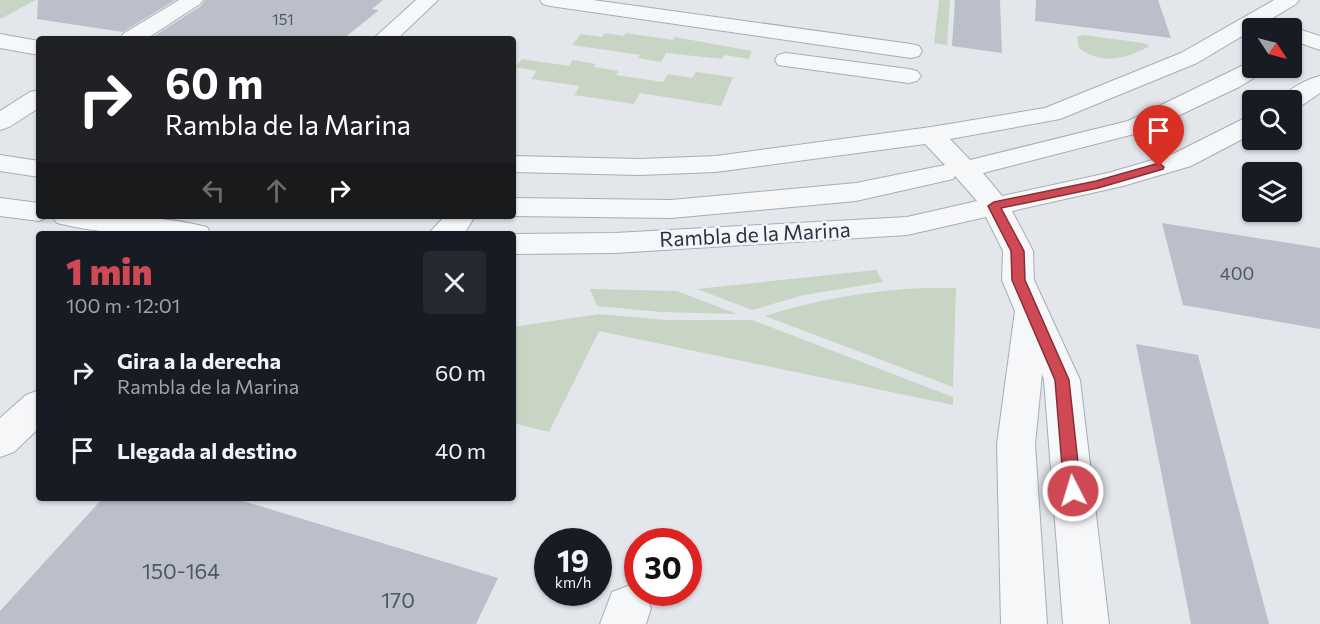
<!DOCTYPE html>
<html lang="es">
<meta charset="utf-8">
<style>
:root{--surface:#171b24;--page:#242831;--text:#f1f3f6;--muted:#9ea1a6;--accent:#cf4955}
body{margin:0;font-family:Commissioner,sans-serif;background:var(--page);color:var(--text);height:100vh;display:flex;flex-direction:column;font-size:22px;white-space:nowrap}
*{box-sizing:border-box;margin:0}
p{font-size:20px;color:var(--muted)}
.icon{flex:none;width:33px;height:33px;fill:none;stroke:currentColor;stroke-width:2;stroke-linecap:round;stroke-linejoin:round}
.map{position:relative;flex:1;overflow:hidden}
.side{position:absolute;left:36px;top:231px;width:480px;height:270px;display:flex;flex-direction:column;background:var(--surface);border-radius:6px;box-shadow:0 2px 4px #0004}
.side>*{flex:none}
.guide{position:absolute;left:36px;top:36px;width:480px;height:183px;border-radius:6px;box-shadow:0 2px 4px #0004;background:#202124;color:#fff;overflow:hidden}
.needle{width:39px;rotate:125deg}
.controls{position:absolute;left:1242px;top:18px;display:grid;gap:12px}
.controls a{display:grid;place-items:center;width:60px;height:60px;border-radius:6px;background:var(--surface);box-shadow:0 2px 4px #0004;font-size:30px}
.speed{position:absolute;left:534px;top:528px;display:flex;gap:12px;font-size:30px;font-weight:700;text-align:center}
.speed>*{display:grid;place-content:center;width:78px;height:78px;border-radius:50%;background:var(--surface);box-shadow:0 2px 4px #0004;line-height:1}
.speed small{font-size:15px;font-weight:400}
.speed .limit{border:9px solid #d22;background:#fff;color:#111}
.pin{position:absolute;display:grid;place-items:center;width:51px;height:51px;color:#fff;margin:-62px -26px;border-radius:50% 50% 50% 0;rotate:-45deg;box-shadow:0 0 6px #0007}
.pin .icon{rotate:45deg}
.me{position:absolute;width:66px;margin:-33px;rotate:355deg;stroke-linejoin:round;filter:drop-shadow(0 0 4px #0008)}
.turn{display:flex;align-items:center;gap:21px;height:126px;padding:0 30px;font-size:27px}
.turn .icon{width:78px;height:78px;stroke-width:2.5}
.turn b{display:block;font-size:42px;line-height:51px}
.lanes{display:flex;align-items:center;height:57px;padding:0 30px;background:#0003;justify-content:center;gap:30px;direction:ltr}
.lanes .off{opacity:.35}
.round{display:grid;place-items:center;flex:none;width:63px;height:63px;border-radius:6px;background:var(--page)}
.overview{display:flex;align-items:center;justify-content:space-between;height:102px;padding:0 30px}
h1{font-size:36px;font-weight:800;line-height:45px;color:var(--accent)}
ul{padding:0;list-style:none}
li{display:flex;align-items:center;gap:18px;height:78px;padding:0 30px}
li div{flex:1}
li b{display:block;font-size:22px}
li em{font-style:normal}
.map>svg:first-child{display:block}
.green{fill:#c8d5c4}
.building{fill:#babfc9}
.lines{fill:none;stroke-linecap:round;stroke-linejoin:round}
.minor-casing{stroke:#a8acb6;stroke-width:2}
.minor{fill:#f6f7f9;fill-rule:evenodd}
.route{fill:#cf4955;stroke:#872f37;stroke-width:1.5}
.labels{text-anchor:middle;stroke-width:5;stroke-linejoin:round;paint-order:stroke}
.far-number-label{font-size:15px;fill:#4f5565}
.number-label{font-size:18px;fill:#4f5565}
.street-label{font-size:21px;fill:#2b3244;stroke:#f3f5f8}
.near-number-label{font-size:21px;fill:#4f5565}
</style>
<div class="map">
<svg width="1320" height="624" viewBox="0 0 1320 624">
<rect width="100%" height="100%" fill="#e3e6eb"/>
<path class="green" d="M0,0H36L0,19Z
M939,0H950L947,45L934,43Z
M605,33L624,36L626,33L673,40L675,37L752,51L749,59L724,55L722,59L666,53L661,62L638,58L640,55L572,45L581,34L602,37Z
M1083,35L1144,43L1150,46C1127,58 1102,66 1079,48L1077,37Z
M522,59L569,66L573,60L596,64L594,67L618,71L616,75L663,82L668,74L692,78L696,72L733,77L721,106L640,93L634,104L574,95L580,86L531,79L537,71L515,67Z
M876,270L883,282L804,295L752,310L697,289Z
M923,288H956L953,387L765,316C817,299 869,291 923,288Z
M590,289L677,291L737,314L661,312L597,306Z
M599,314L666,320H752L953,397V405L599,331L549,432L513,423V327Z"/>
<path class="building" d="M38,0H175L123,32L37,19Z
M205,0H383L372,9L379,10L343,39H173L154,36L201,6Z
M955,0H1000L1002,53L952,46Z
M1036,0H1158L1171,38L1035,21Z
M1162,223L1320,248V329L1183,305Z
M1136,344L1198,355L1269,624H1191Z
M103,498H233L498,578L476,624H0V611Z"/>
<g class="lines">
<defs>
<path id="minor" d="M179,0H203L200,4L146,39H120L123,34Z
M416,0H438L397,39H373Z
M540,0H593L911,44L919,46L922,51L919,56L911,58L550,6L543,4Z
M1274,0H1299L1296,4L1197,63L1060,119L950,139L970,160L1128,121L1252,61V68H1265L1262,73L1239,87L1146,131L983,173L1002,196L1108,173L1173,154L1243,119L1252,117V134L1191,166L1123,186L1012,211L1033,251L1034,280L1080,380L1109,624H1063L1044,380L1042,374L1035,444L1047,624H1001L997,444L1015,311L1002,280L1003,251L986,217L907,235L615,253L513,254V234L615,233L907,217L977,201L955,176L953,179L856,201L671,218L513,216V198L671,200L856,183L945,165L925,144L716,172L640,175L513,172V156L640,159L716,156L931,127L1045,108L1181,53Z
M1292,27L1320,36V50L1292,40V28H1284Z
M0,34L39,41V55L0,48Z
M786,53L909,69L917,71L921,76L917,81L909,83L778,65L775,60L778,55Z
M1320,76V93L1301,106L1292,108V100H1280C1288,89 1307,79 1320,76Z
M39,90V108L9,127L0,130V111L30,92Z
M0,155L39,161V177L0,171Z
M0,198L39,203V216H51L39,221L0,216Z
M52,216C104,216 156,214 207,227L211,234C159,234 107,236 57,223Z
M445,216H475L464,234H428Z
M39,390V428L14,452L0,457V418L26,395Z
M628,586L638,590V592H644L651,608L646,624H600L612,592Z"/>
</defs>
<use href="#minor" class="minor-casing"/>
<use href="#minor" class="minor"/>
</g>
<path class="route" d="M1159,163L1164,167L1163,169L1098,188L1001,208L1024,251L1025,280L1069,380L1081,491L1079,496L1073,498L1067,496L1064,491L1055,380L1012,280L1011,251L988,206L994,202L1096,181Z"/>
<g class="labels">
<g class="far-number-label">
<text x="283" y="25">151</text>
</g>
<g class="number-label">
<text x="1237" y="280">400</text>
</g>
<g class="street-label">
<text transform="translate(755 235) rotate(-3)" y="7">Rambla de la Marina</text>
</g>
<g class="near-number-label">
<text x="181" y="579">150-164</text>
<text x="398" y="608">170</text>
</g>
</g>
</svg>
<div class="controls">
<a><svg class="needle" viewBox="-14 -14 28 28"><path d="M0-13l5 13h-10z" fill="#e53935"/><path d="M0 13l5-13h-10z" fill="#9ea1a6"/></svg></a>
<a><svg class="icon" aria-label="search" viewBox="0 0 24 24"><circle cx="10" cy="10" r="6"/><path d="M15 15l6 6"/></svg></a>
<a><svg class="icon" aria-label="layers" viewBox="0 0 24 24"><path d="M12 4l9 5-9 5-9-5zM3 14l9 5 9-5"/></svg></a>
</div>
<div class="speed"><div>19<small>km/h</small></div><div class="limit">30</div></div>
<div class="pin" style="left:1159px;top:167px;background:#d93025"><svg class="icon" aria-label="arrive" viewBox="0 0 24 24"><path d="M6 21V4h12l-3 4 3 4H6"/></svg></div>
<svg class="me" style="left:1073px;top:491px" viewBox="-20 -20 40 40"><circle r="17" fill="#cf4955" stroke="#fff" stroke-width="3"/><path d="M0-11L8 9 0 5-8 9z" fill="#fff"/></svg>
<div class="guide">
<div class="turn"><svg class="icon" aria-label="right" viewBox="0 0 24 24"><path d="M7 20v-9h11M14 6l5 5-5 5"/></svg><div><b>60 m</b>Rambla de la Marina</div></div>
<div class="lanes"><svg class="icon off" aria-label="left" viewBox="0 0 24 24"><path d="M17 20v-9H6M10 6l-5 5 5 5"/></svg><svg class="icon off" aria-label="ahead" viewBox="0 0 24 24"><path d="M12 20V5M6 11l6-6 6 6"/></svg><svg class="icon" aria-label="right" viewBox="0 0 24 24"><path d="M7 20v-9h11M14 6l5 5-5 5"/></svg></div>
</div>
<section class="side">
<div class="overview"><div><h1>1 min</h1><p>100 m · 12:01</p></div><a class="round"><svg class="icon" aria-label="close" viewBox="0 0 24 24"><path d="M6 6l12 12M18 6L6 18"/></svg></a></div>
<ul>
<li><svg class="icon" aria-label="right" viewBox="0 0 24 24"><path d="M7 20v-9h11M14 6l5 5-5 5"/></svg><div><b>Gira a la derecha</b><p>Rambla de la Marina</p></div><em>60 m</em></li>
<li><svg class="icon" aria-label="arrive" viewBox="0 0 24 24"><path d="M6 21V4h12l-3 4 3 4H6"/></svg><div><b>Llegada al destino</b></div><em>40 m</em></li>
</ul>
</section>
</div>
